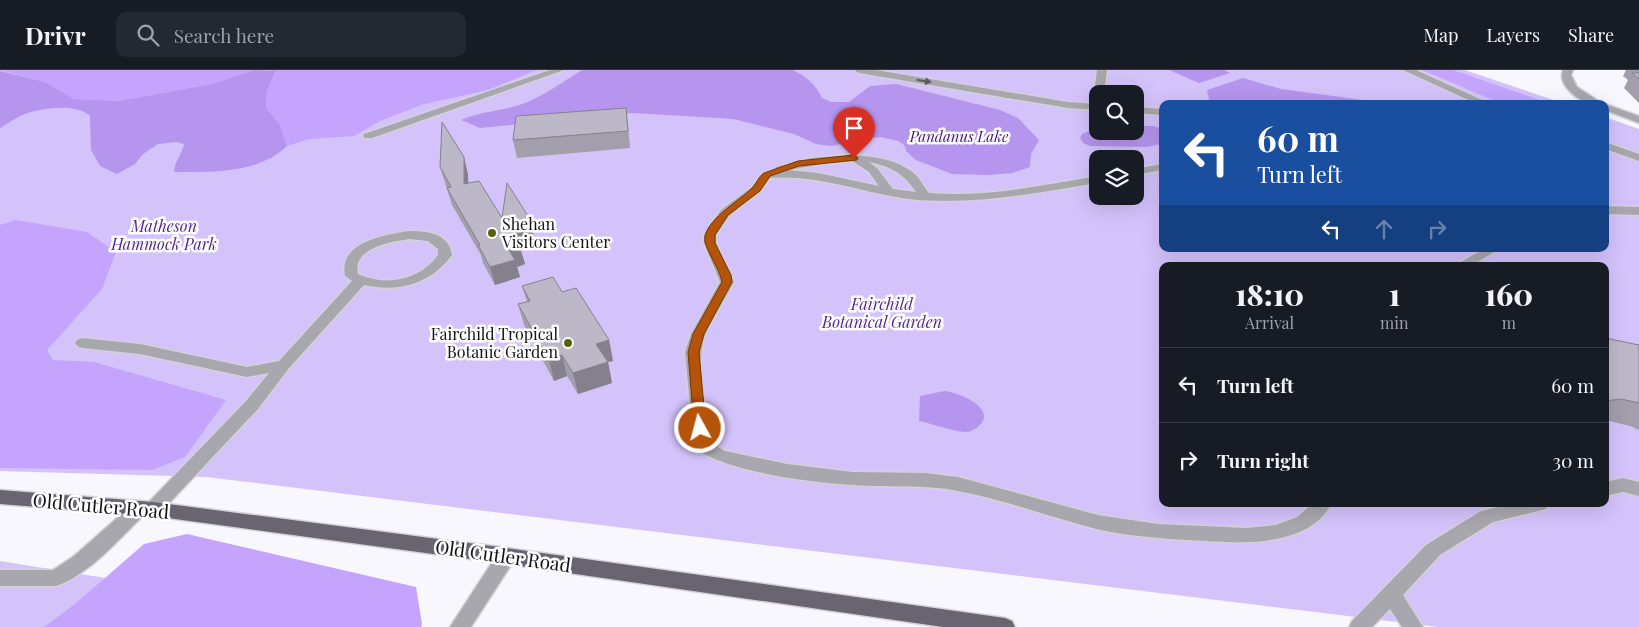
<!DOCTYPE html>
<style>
:root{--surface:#171b24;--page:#242831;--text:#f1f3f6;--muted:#9ea1a6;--line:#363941}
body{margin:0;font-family:"Playfair Display",serif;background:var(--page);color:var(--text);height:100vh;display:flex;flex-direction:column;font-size:19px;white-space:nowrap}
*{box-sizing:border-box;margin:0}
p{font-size:16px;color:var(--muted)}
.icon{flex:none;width:28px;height:28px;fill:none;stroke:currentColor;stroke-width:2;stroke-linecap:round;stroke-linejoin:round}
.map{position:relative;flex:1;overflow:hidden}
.side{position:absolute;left:1159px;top:192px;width:450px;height:245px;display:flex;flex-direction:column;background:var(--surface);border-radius:10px;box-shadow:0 5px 20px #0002}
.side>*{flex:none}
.top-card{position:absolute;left:1159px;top:30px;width:450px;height:152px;border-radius:10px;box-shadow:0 5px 20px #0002;background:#1a4fa0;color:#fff;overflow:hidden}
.buttons{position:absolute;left:1089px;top:15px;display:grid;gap:10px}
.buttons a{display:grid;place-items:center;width:55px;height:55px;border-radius:10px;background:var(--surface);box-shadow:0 5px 20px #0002;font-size:25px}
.pin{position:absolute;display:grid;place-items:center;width:42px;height:42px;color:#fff;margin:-51px -21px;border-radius:50% 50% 50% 0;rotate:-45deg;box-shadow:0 0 5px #0007}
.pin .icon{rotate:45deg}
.me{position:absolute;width:55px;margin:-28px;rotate:353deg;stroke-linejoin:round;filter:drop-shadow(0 0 4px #0008)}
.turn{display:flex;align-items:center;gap:18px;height:105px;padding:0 15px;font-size:22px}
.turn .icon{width:65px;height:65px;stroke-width:2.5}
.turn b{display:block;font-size:35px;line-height:42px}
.lanes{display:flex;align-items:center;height:48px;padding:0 15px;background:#0003;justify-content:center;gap:25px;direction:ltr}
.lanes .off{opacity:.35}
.eta{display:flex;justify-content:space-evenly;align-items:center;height:85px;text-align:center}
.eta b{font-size:30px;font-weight:800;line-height:35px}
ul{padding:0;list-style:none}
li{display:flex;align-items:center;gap:15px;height:75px;padding:0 15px;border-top:1px solid var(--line)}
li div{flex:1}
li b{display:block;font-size:19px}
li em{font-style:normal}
header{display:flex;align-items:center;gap:30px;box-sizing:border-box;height:70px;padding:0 25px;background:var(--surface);border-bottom:1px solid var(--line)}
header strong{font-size:24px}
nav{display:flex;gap:28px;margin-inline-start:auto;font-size:18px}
.search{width:350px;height:45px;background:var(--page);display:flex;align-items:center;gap:12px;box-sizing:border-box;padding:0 18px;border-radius:10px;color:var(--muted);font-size:19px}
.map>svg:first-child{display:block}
.green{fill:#d4c2fb;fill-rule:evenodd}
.forest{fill:#c4a4fd}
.water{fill:#b595ed}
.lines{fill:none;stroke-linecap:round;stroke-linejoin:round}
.minor-casing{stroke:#d4d2d9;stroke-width:3}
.major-casing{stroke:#d4d2d9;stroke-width:3}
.minor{fill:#a9a7ae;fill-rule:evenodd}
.major{fill:#686470;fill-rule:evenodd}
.wall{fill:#a39eac}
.shaded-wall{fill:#84818c}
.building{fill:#bdb8c8;stroke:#84818c}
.oneway{fill:#5e5c62}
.route{fill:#b45309;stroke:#753606}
.poi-dot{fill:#556409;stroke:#fff;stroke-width:2}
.labels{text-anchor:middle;stroke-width:5;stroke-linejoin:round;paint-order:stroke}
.far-water-label{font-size:15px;font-style:italic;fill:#451279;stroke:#fff}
.poi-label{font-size:16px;fill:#131217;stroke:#fff;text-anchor:start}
.park-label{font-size:16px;font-style:italic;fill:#55278c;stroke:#fff}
.near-street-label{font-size:19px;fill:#131217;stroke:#fff}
</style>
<header>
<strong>Drivr</strong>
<div class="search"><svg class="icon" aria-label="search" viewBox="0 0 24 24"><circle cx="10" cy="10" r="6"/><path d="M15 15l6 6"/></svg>Search here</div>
<nav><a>Map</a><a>Layers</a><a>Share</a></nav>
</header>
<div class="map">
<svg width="1639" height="557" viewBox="0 0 1639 557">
<rect width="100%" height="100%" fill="#f9f7fe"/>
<path class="green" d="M0,0H1465L1565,34H1162V179H1605V47L1639,59V557H1438L206,407L0,401ZM1098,24H1135V61H1098ZM1098,89H1135V126H1098ZM1162,196H1605V434H1162Z
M0,491L373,551L366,557H0Z"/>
<path class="forest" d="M0,0H254L212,14L119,31L74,29L45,12Z
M270,0H536L489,20L424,34L380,51L354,66L309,69L287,76L280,55L266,38L267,21L276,2Z
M1422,0H1453L1551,34L1500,33Z
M16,150L87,162L116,182L102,219L47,280L53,290L94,292L226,330L185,387L152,400L0,398V155Z
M187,464L416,517L422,554L421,557H44L75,534L144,474Z"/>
<path class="water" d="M254,0L276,1L267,21L266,38L280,55L287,76C258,104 211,102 174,102C175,90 182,85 184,74L177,72L158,74L143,84L135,94L117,104L100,96L91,80L90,46C75,33 43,38 25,44C16,47 8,54 0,58V1L45,12L74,29L119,31L212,14Z
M582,0H793C807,7 815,14 822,28L831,32H849L870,16L896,14L1000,40L1018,48L1039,70L1031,84L1030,97L1012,103L989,105L952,104L916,90L907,82L904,75L898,71L881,67L858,70L832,76L816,74L794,64L733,49L719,48L632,43L480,58L461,50C481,41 504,41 525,33C545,25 563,12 582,0Z
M1169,0H1224L1230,3L1199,13Z
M1243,8L1281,19L1393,34H1210L1207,20Z
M1135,56H1154L1162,59V74L1147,77L1090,76L1083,73L1080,68L1082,64L1097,58L1098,61H1135Z
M944,321C958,322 998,338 979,356C976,359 970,362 965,362C951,361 933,354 919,351L920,326Z"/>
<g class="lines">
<defs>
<path id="minor" d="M550,0H564L372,68H364L363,66L364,64Z
M854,0H876L1068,32L1098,34V40L1068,38L859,3Z
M1097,0H1107L1104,24H1098V27L1094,24Z
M1403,0H1416L1491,34H1477Z
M1563,0H1573L1571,5L1577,17L1603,34C1599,34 1594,34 1591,34C1577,31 1557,14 1563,0Z
M1605,34L1639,46V53L1605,40Z
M1135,37L1162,39V45L1135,43Z
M1605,72L1639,84V91L1605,79Z
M848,85C871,86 896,88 915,104C920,109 924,117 929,123C985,128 1042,115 1098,106V113C1035,123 972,136 909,129C863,123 818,104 770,108L760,121L729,146L716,165V173L734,212C725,229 714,246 706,263C694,290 705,345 713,374L725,381L787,394L853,402L925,403L958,407L1098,445L1158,454L1246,458L1276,455L1297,447L1312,434H1331C1322,454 1298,465 1276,469C1253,474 1229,472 1205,471C1169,469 1131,467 1096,459C1050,447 1005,430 958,421C923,414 888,418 852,415C809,412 735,403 699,381L692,358L685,282L691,264L720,212L704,173V165L721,140L752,117L763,103L776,101V97L811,88ZM852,91L869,102L879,116L818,103L788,100L829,93ZM869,92C890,96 904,104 916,122L893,119L877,98Z
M1162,94V100L1135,105V99Z
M1605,136L1639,137V145L1605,144Z
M409,161C427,161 449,163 452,185C431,214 398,223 364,215L289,298L258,339L159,444L153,446L146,443C121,467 89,505 56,516H0V500H53L74,486L134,433L140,431L147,434L246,331L269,303L247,307L140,284L82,278L77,276L75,273L77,270L82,268L140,274L247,297L279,291L352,211L345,206C338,172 384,165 409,161ZM409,169L428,171L438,179V185C420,210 386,217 358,204C352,178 390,172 409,169Z
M1484,179H1499L1471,196H1454Z
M1623,408L1639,412V426L1623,422L1605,426V412Z
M1511,434H1549L1546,439L1493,452L1440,485L1403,525L1423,557H1402L1390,539L1372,557H1349L1352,551L1426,475L1481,441Z
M507,478L514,480L517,486L471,557H450L500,480Z"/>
<path id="major" d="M0,420L153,432L507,478L1005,548L1012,551L1015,557H943L507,494L153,446L0,434Z"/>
</defs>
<use href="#minor" class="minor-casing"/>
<use href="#major" class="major-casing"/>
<use href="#minor" class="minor"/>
<use href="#major" class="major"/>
</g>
<path class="wall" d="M1626,0H1639V33L1624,18L1628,10L1623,6Z
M626,38L628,55L630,78L517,88L513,70Z
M440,97L468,104V113L502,148L534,167L517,172L525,194L517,197L520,207L495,215L483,193L481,185L452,135Z
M522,216L562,222L609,270L613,291L608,292L612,313L578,324L567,306L554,311L524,255L518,234L527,232Z
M1605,268L1639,275V360L1630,356L1605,350Z"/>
<path class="shaded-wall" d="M464,87L468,104L469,131L464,114Z
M530,149L534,167L512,173L507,156Z
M520,177L525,194L517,197L520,207L495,215L490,197L509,180Z
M609,270L613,291L608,292L612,313L578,324L573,303L596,274Z
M562,285L567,306L554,311L549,290Z"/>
<path class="building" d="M1632,3H1639V9Z
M626,38L628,61L513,70L516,46Z
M442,52L464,87V114L479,111L502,148L507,113L530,149L507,156L520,177L509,180L515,190L490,197L478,175H480L447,118L451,117L440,97Z
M553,207L562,222L576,218L609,270L596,274L608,292L573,303L562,285L549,290L518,234L530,231L522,216Z
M1605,268L1639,275V333L1621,329L1605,331Z"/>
<defs><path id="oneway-solid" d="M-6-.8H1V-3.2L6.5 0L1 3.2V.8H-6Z" transform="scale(1.25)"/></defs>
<use class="oneway" href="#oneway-solid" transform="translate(924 11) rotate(9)"/>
<path class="route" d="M854,85L858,88L857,90L799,96L770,106L760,121L728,145L715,165V173L731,205L732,212L704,264L699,282L706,358L700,363L695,361L694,358L688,282L693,264L722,212C719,198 709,186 705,172C701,152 741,130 752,118C757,113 758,107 764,103L798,91Z"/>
<g class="poi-dot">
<circle cx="492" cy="163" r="5"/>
<circle cx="568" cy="273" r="5"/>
</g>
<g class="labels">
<g class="far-water-label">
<text x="959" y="72">Pandanus Lake</text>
</g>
<g class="poi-label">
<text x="502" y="160">Shehan<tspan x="502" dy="18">Visitors Center</tspan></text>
<text x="558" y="270" text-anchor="end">Fairchild Tropical<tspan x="558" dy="18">Botanic Garden</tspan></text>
</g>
<g class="park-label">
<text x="164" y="162">Matheson<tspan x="164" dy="18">Hammock Park</tspan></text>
<text x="882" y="240">Fairchild<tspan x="882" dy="18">Botanical Garden</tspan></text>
</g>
<g class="near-street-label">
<text transform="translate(101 436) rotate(5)" y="7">Old Cutler Road</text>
<text transform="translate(503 486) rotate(8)" y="7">Old Cutler Road</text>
</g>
</g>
</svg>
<div class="buttons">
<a><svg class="icon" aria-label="search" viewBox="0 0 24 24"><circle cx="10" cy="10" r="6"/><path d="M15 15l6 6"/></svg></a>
<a><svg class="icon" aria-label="layers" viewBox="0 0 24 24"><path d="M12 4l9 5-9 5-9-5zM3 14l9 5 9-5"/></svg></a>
</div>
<div class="pin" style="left:854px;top:88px;background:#d93025"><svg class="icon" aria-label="arrive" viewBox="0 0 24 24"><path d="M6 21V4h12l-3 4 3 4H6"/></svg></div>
<svg class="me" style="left:700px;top:358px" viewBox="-20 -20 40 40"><circle r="17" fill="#b45309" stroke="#fff" stroke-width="3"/><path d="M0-11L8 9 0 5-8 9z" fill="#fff"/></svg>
<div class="top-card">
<div class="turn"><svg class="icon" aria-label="left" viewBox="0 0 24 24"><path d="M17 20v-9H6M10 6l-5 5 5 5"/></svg><div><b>60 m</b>Turn left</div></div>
<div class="lanes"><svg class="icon" aria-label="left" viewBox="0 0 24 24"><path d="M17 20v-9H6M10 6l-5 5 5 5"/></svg><svg class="icon off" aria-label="ahead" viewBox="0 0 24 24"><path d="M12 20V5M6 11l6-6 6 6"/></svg><svg class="icon off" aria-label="right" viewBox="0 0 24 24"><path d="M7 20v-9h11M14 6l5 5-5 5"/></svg></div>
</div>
<section class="side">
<div class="eta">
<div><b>18:10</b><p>Arrival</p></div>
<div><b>1</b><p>min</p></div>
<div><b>160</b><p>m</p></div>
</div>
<ul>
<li><svg class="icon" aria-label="left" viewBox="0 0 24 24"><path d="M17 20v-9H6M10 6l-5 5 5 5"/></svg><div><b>Turn left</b></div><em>60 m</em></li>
<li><svg class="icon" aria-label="right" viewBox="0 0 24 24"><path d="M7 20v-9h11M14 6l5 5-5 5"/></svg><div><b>Turn right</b></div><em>30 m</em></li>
</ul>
</section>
</div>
